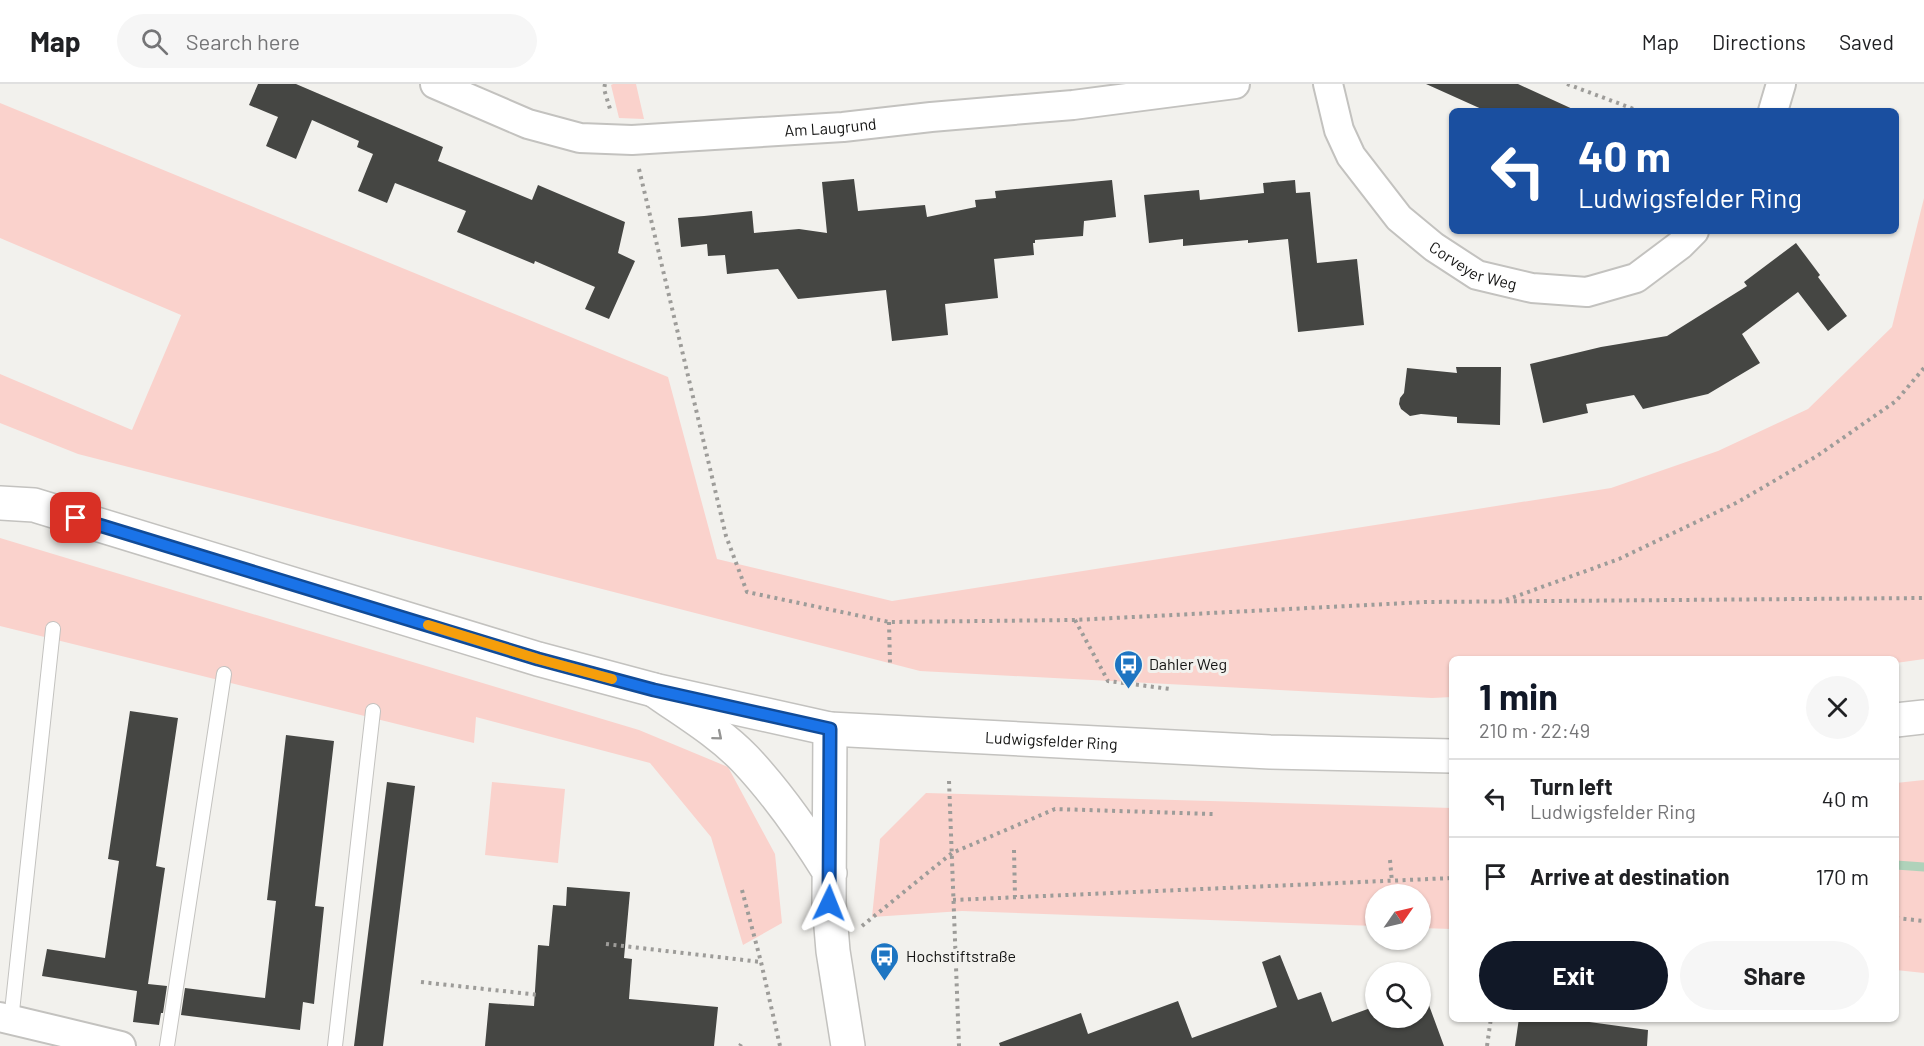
<!DOCTYPE html>
<meta charset="utf-8">
<style>
:root{--surface:#fff;--page:#f6f6f6;--text:#202124;--muted:#757577;--line:#e0e0e0;--accent:#111827}
body{margin:0;font-family:Barlow,sans-serif;background:var(--page);color:var(--text);height:100vh;display:flex;flex-direction:column;font-size:22px;white-space:nowrap}
*{box-sizing:border-box;margin:0}
p{font-size:20px;color:var(--muted)}
.icon{flex:none;width:33px;height:33px;fill:none;stroke:currentColor;stroke-width:2;stroke-linecap:round;stroke-linejoin:round}
.map{position:relative;flex:1;overflow:hidden}
.drawer{position:absolute;left:1449px;top:572px;width:450px;height:366px;display:flex;flex-direction:column;background:var(--surface);border-radius:9px;box-shadow:0 2px 4px #0004}
.drawer>*{flex:none}
.banner{position:absolute;left:1449px;top:24px;width:450px;height:126px;border-radius:9px;box-shadow:0 2px 4px #0004;background:#1a4fa0;color:#fff;overflow:hidden}
.needle{width:39px;rotate:56deg}
.tools{position:absolute;left:1365px;top:800px;display:grid;gap:12px}
.tools a{display:grid;place-items:center;width:66px;height:66px;border-radius:50%;background:var(--surface);box-shadow:0 2px 4px #0004;font-size:30px}
.pin{position:absolute;display:grid;place-items:center;width:51px;height:51px;color:#fff;margin:-26px;border-radius:12px;box-shadow:0 3px 9px #0006}
.me{position:absolute;width:66px;margin:-33px;rotate:2deg;stroke-linejoin:round;filter:drop-shadow(0 0 4px #0008)}
.turn{display:flex;align-items:center;gap:21px;height:126px;padding:0 30px;font-size:27px}
.turn .icon{width:78px;height:78px;stroke-width:2.5}
.turn b{display:block;font-size:42px;line-height:51px}
.round{display:grid;place-items:center;flex:none;width:63px;height:63px;border-radius:32px;background:var(--page)}
.summary{display:flex;align-items:center;justify-content:space-between;height:102px;padding:0 30px}
h1{font-size:36px;font-weight:700;line-height:45px;color:var(--accent)}
.primary-button{display:flex;gap:12px;margin-top:auto;padding:12px 30px}
.primary-button a{flex:1;height:69px;border-radius:36px;background:var(--accent);color:#fff;font-size:24px;font-weight:700;line-height:69px;text-align:center}
.primary-button a+a{background:var(--page);color:var(--text)}
ul{padding:0;list-style:none}
li{display:flex;align-items:center;gap:18px;height:78px;padding:0 30px;border-top:2px solid var(--line)}
li div{flex:1}
li b{display:block;font-size:22px}
li em{font-style:normal}
header{display:flex;align-items:center;gap:36px;box-sizing:border-box;height:84px;padding:0 30px;background:var(--surface);border-bottom:2px solid var(--line)}
header strong{font-size:28px}
nav{display:flex;gap:33px;margin-inline-start:auto;font-size:21px}
.search{width:420px;height:54px;background:var(--page);display:flex;align-items:center;gap:15px;box-sizing:border-box;padding:0 21px;border-radius:33px;color:var(--muted);font-size:22px}
.map>svg:first-child{display:block}
.green{fill:#fad2cc}
.lines{fill:none;stroke-linecap:round;stroke-linejoin:round}
.stream{stroke:#afd2ba;stroke-width:9}
.building{fill:#454643}
.service-casing{stroke:#c3c2bf;stroke-width:16}
.minor-casing{stroke:#c3c2bf;stroke-width:32}
.tertiary-casing{stroke:#c3c2bf;stroke-width:36}
.secondary-casing{stroke:#c3c2bf;stroke-width:36}
.path{stroke:#9d9c99;stroke-width:4;stroke-dasharray:3 4.5;stroke-linecap:butt}
.service{stroke:#fff;stroke-width:14}
.minor{stroke:#fff;stroke-width:28}
.tertiary{stroke:#fff;stroke-width:33}
.secondary{stroke:#fff;stroke-width:33}
.oneway{stroke:#959594}
.route-casing{stroke:#114b97;stroke-width:15}
.route{stroke:#1a73e8;stroke-width:10}
.slow{stroke:#f59e0b;stroke-width:10}
.labels{text-anchor:middle;stroke-width:6;stroke-linejoin:round;paint-order:stroke}
.street-label{font-size:16px;fill:#131312;stroke:#f2f1ed}
.poi-label{font-size:16px;fill:#131312;stroke:#f2f1ed;text-anchor:start}
</style>
<header>
<strong>Map</strong>
<div class="search"><svg class="icon" aria-label="search" viewBox="0 0 24 24"><circle cx="10" cy="10" r="6"/><path d="M15 15l6 6"/></svg>Search here</div>
<nav><a>Map</a><a>Directions</a><a>Saved</a></nav>
</header>
<div class="map">
<svg width="1924" height="962" viewBox="0 0 1924 962">
<rect width="100%" height="100%" fill="#f2f1ed"/>
<path class="green" d="M613,0H636L644,35L619,34L611,1Z
M0,19L668,293L717,475L892,517L1611,404L1718,367L1808,325L1892,243L1924,114V575L1896,579V574H1452V613L1432,614L920,587L78,370L0,339V290L132,346L181,231L0,154Z
M0,454L639,646L728,683L775,770L782,839L743,861L711,753L650,679L476,633L474,659L0,542Z
M1924,696V889L1896,886V699Z
M492,698L565,705L558,779L485,771Z
M926,709L1452,724V845L1421,844L1420,810H1376L1375,842L962,827L872,833L880,755Z"/>
<g class="lines">
<path class="stream" d="M1896,781L1924,783"/>
</g>
<path class="building" d="M258,0H296L443,63L438,77L532,116L538,101L625,138L618,169L635,177L609,235L585,225L595,203L535,177L534,180L457,148L466,127L395,99L387,119L358,107L373,70L357,63L359,57L312,36L296,75L266,62L278,33L249,21Z
M1426,0H1518L1577,27H1486Z
M854,95L858,127L925,121L927,133L976,123L975,116L996,114L995,107L1112,96L1116,133L1084,137L1083,152L1035,156V159H1033L1034,171L994,175L998,214L945,220L948,251L892,257L886,206L798,215L778,185L727,190L725,171L708,172L707,160L681,163L678,134L704,132L752,127L754,149L799,145L827,149L822,98Z
M1295,96L1296,109L1310,108L1317,179L1357,175L1364,241L1298,248L1288,155L1248,159V156L1183,162V155L1149,159L1144,111L1199,106L1200,116L1264,109L1263,99Z
M1796,159L1820,191L1818,193L1847,232L1828,247L1798,208L1742,250L1760,279L1708,310L1643,325L1634,311L1586,320L1588,329L1543,339L1530,280L1601,263L1667,252L1747,202L1744,198Z
M1456,283H1501L1500,341L1457,339V333L1421,330L1410,332L1401,325L1399,320L1400,314L1404,309L1407,284L1457,289Z
M130,627L178,634L156,782L165,784L148,900L167,902L163,929H161L159,941L133,938L137,907L42,892L47,865L105,874L119,777L108,775Z
M286,651L334,657L315,822L324,823L314,920L303,918L300,946L181,931L185,904L265,914L276,817L267,816Z
M387,698L415,702L383,962H354Z
M567,803L630,808L624,874L632,875L629,915L718,923L714,962H485L489,919L534,922L538,861L549,862L553,821L566,822Z
M1280,871L1298,916L1321,908L1332,938L1376,922V933H1420V906L1423,905L1444,962H1000L999,959L1081,929L1088,950L1178,917L1192,954L1277,923L1262,878Z
M1519,934H1582V937L1648,946L1647,962H1515Z"/>
<g class="lines">
<defs>
<path id="service" d="M11,937L53,545
M167,962L224,590
M335,962L373,627"/>
<g id="minor">
<path id="s1" d="M435,0L528,40L580,54L632,56L843,43L931,33L1073,21L1235,0"/>
<path id="s2" d="M1328,0L1339,46L1351,72L1399,134L1434,163L1477,191L1532,204L1587,208L1636,194L1680,161L1694,147"/>
<path d="M1773,27L1781,0"/>
<path d="M0,933L121,962"/>
</g>
<path id="tertiary" d="M654,606C685,628 719,648 745,675C778,710 805,749 830,789
M830,645L829,819L833,867L848,962"/>
<g id="secondary">
<path id="s3" d="M0,419L34,421L538,575L654,606L830,645L1270,668L1452,672"/>
<path d="M1896,636L1924,633"/>
</g>
</defs>
<use href="#service" class="service-casing"/>
<use href="#minor" class="minor-casing"/>
<use href="#tertiary" class="tertiary-casing"/>
<use href="#secondary" class="secondary-casing"/>
<path class="path" d="M605,0L604,5L610,25
M1567,0L1639,27
M639,85L726,452L747,508L889,538L1075,536L1426,518L1924,514
M1506,516L1619,475L1736,419L1817,372L1896,317L1924,284
M1075,536L1108,597L1170,605
M889,538L890,579
M949,697L959,962
M1014,766L1015,813
M1390,776L1392,798
M742,806L761,878L780,962
M953,816L1452,794
M1896,834L1924,837
M862,842L952,769L1055,725L1213,730
M606,860L761,878
M421,898L539,911
M740,962L741,960
M1487,962L1491,934"/>
<use href="#service" class="service"/>
<use href="#minor" class="minor"/>
<use href="#tertiary" class="tertiary"/>
<use href="#secondary" class="secondary"/>
</g>
<defs><path id="oneway-chevron" d="M-2-3.5L2.5 0L-2 3.5" fill="none" stroke-width="1.6" stroke-linecap="round" stroke-linejoin="round" transform="scale(1.5)"/></defs>
<use class="oneway" href="#oneway-chevron" transform="translate(718 652) rotate(40)"/>
<g class="lines">
<defs>
<path id="route" d="M76,434L538,575L654,606L830,645L829,819"/>
</defs>
<use href="#route" class="route-casing"/>
<use href="#route" class="route"/>
<path class="slow" d="M428,541L538,575L612,595"/>
</g>
<defs>
<symbol id="bus-pin" viewBox="-11 -11 22 30"><path d="M0 17L-7.5 6A9.5 9.5 0 1 1 7.5 6Z" fill="#1d75c2" stroke="#f2f1ed"/><path d="M-5-6H5V4H4V6H2V4H-2V6H-4V4H-5ZM-3.5-4V0h7V-4ZM-3.5 1.2v1.5H-2V1.2ZM2 1.2v1.5H3.5V1.2Z" fill="#fff"/></symbol>
</defs>
<g fill-rule="evenodd">
<use href="#bus-pin" x="1112" y="564" width="33" height="45"/>
<use href="#bus-pin" x="868" y="856" width="33" height="45"/>
</g>
<g class="labels">
<g class="street-label">
<text dy="6" stroke="none"><textPath href="#s1" startOffset="406">Am Laugrund</textPath></text>
<text dy="6" stroke="none"><textPath href="#s2" startOffset="244">Corveyer Weg</textPath></text>
<text dy="6" stroke="none"><textPath href="#s3" startOffset="1083">Ludwigsfelder Ring</textPath></text>
</g>
<g class="poi-label">
<text x="1149" y="586">Dahler Weg</text>
<text x="906" y="878">Hochstiftstraße</text>
</g>
</g>
</svg>
<div class="tools">
<a><svg class="needle" viewBox="-14 -14 28 28"><path d="M0-13l5 13h-10z" fill="#e53935"/><path d="M0 13l5-13h-10z" fill="#757577"/></svg></a>
<a><svg class="icon" aria-label="search" viewBox="0 0 24 24"><circle cx="10" cy="10" r="6"/><path d="M15 15l6 6"/></svg></a>
</div>
<div class="pin" style="left:76px;top:434px;background:#d93025"><svg class="icon" aria-label="arrive" viewBox="0 0 24 24"><path d="M6 21V4h12l-3 4 3 4H6"/></svg></div>
<svg class="me" style="left:829px;top:819px" viewBox="-20 -20 40 40"><path d="M0-17L14 15 0 8-14 15z" fill="#1a73e8" stroke="#fff" stroke-width="4"/></svg>
<div class="banner">
<div class="turn"><svg class="icon" aria-label="left" viewBox="0 0 24 24"><path d="M17 20v-9H6M10 6l-5 5 5 5"/></svg><div><b>40 m</b>Ludwigsfelder Ring</div></div>
</div>
<section class="drawer">
<div class="summary"><div><h1>1 min</h1><p>210 m · 22:49</p></div><a class="round"><svg class="icon" aria-label="close" viewBox="0 0 24 24"><path d="M6 6l12 12M18 6L6 18"/></svg></a></div>
<ul>
<li><svg class="icon" aria-label="left" viewBox="0 0 24 24"><path d="M17 20v-9H6M10 6l-5 5 5 5"/></svg><div><b>Turn left</b><p>Ludwigsfelder Ring</p></div><em>40 m</em></li>
<li><svg class="icon" aria-label="arrive" viewBox="0 0 24 24"><path d="M6 21V4h12l-3 4 3 4H6"/></svg><div><b>Arrive at destination</b></div><em>170 m</em></li>
</ul>
<div class="primary-button"><a>Exit</a><a>Share</a></div>
</section>
</div>
